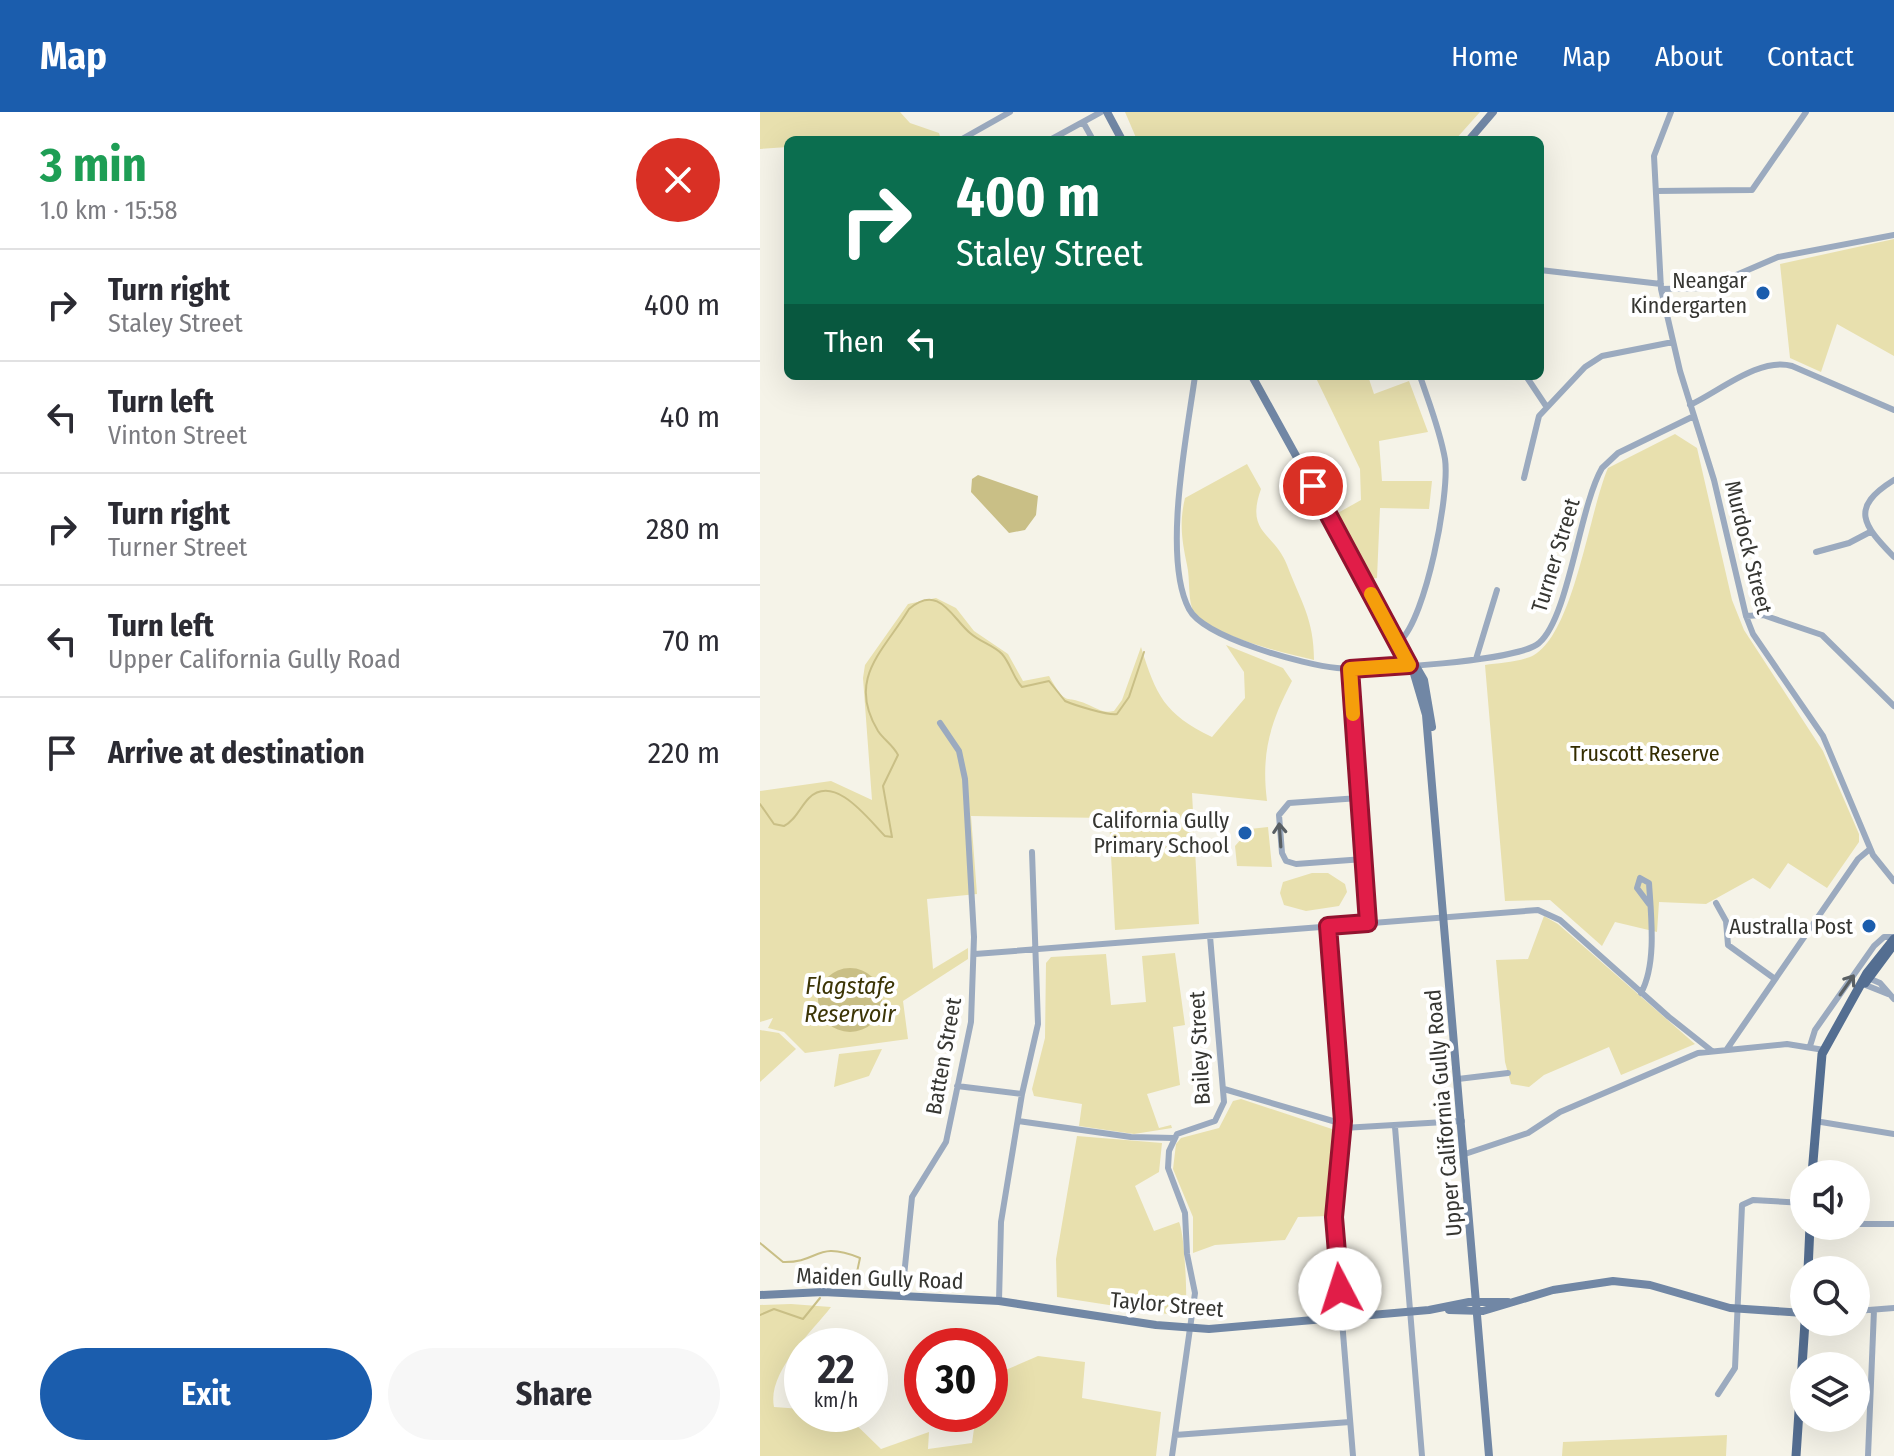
<!DOCTYPE html>
<meta charset="utf-8">
<style>
:root{--surface:#fff;--page:#f7f7f7;--text:#2b2b33;--muted:#7c7c81;--line:#e1e1e2;--accent:#1b5dad}
body{margin:0;font-family:"Fira Sans Condensed",sans-serif;background:var(--page);color:var(--text);height:100vh;display:flex;flex-direction:column;font-size:30px;white-space:nowrap}
*{box-sizing:border-box;margin:0}
p{font-size:26px;color:var(--muted)}
.icon{flex:none;width:44px;height:44px;fill:none;stroke:currentColor;stroke-width:2;stroke-linecap:round;stroke-linejoin:round}
.map{position:relative;flex:1;overflow:hidden}
.details{display:flex;flex-direction:column;background:var(--surface);width:760px}
.details>*{flex:none}
.guide{position:absolute;left:24px;top:24px;width:760px;height:244px;border-radius:12px;box-shadow:0 8px 32px #0002;background:#0b6e4f;color:#fff;overflow:hidden}
.fabs{position:absolute;left:1030px;top:1048px;display:grid;gap:16px}
.fabs a{display:grid;place-items:center;width:80px;height:80px;border-radius:50%;background:var(--surface);box-shadow:0 8px 32px #0002;font-size:40px}
.speed{position:absolute;left:24px;top:1216px;display:flex;gap:16px;font-size:40px;font-weight:700;text-align:center}
.speed>*{display:grid;place-content:center;width:104px;height:104px;border-radius:50%;background:var(--surface);box-shadow:0 8px 32px #0002;line-height:1}
.speed small{font-size:20px;font-weight:400}
.speed .limit{border:12px solid #d22;background:#fff;color:#111}
.pin{position:absolute;display:grid;place-items:center;width:68px;height:68px;color:#fff;margin:-34px;border:4px solid #fff;border-radius:50%;box-shadow:0 2px 8px #0007}
.me{position:absolute;width:88px;margin:-44px;rotate:355deg;stroke-linejoin:round;filter:drop-shadow(0 0 6px #0008)}
.turn{display:flex;align-items:center;gap:28px;height:168px;padding:0 40px;font-size:36px}
.turn .icon{width:104px;height:104px;stroke-width:2.5}
.turn b{display:block;font-size:56px;line-height:68px}
.then{display:flex;align-items:center;height:76px;padding:0 40px;background:#0003;gap:16px;font-size:30px}
.round{display:grid;place-items:center;flex:none;width:84px;height:84px;border-radius:42px;background:var(--page)}
.headline{display:flex;align-items:center;justify-content:space-between;height:136px;padding:0 40px}
h1{font-size:48px;font-weight:700;line-height:60px;color:#1e9e55}
.cta{display:flex;gap:16px;margin-top:auto;padding:16px 40px}
.cta a{flex:1;height:92px;border-radius:48px;background:var(--accent);color:#fff;font-size:32px;font-weight:700;line-height:92px;text-align:center}
.cta a+a{background:var(--page);color:var(--text)}
ul{padding:0;list-style:none}
li{display:flex;align-items:center;gap:24px;height:112px;padding:0 40px;border-top:2px solid var(--line)}
li div{flex:1}
li b{display:block;font-size:30px}
li em{font-style:normal}
header{display:flex;align-items:center;gap:48px;box-sizing:border-box;height:112px;padding:0 40px;background:var(--accent);color:#fff}
header strong{font-size:38px}
nav{display:flex;gap:44px;margin-inline-start:auto;font-size:28px}
main{display:flex;flex:1;min-height:0}
.map>svg:first-child{display:block}
.green{fill:#e8e0ae}
.water{fill:#c9bf86}
.lines{fill:none;stroke-linecap:round;stroke-linejoin:round}
.stream{stroke:#c9bf86;stroke-width:2}
.street{stroke:#9baabf;stroke-width:6}
.secondary{stroke:#7187a5;stroke-width:8}
.primary{stroke:#546e91;stroke-width:9}
.oneway{stroke:#595f63}
.route-casing{stroke:#92132f;stroke-width:20}
.route{stroke:#e11d48;stroke-width:14}
.slow{stroke:#f59e0b;stroke-width:14}
.poi-dot{fill:#1b5dad;stroke:#fff;stroke-width:3}
.labels{text-anchor:middle;stroke-width:8;stroke-linejoin:round;paint-order:stroke}
.poi-label{font-size:22px;fill:#363632;stroke:#fff;text-anchor:end}
.street-label{font-size:22px;fill:#363632;stroke:#fff}
.park-label{font-size:22px;fill:#342d00;stroke:#fff}
.water-label{font-size:24px;font-style:italic;fill:#3c3506;stroke:#fff}
</style>
<header>
<strong>Map</strong>
<nav><a>Home</a><a>Map</a><a>About</a><a>Contact</a></nav>
</header>
<main>
<section class="details">
<div class="headline"><div><h1>3 min</h1><p>1.0 km · 15:58</p></div><a class="round" style="background:#d93025;color:#fff"><svg class="icon" aria-label="close" viewBox="0 0 24 24"><path d="M6 6l12 12M18 6L6 18"/></svg></a></div>
<ul>
<li><svg class="icon" aria-label="right" viewBox="0 0 24 24"><path d="M7 20v-9h11M14 6l5 5-5 5"/></svg><div><b>Turn right</b><p>Staley Street</p></div><em>400 m</em></li>
<li><svg class="icon" aria-label="left" viewBox="0 0 24 24"><path d="M17 20v-9H6M10 6l-5 5 5 5"/></svg><div><b>Turn left</b><p>Vinton Street</p></div><em>40 m</em></li>
<li><svg class="icon" aria-label="right" viewBox="0 0 24 24"><path d="M7 20v-9h11M14 6l5 5-5 5"/></svg><div><b>Turn right</b><p>Turner Street</p></div><em>280 m</em></li>
<li><svg class="icon" aria-label="left" viewBox="0 0 24 24"><path d="M17 20v-9H6M10 6l-5 5 5 5"/></svg><div><b>Turn left</b><p>Upper California Gully Road</p></div><em>70 m</em></li>
<li><svg class="icon" aria-label="arrive" viewBox="0 0 24 24"><path d="M6 21V4h12l-3 4 3 4H6"/></svg><div><b>Arrive at destination</b></div><em>220 m</em></li>
</ul>
<div class="cta"><a>Exit</a><a>Share</a></div>
</section>
<div class="map">
<svg width="1134" height="1344" viewBox="0 0 1134 1344">
<rect width="100%" height="100%" fill="#f5f3e8"/>
<path class="green" d="M0,0H140L150,11L179,21L181,28H28V35L0,37Z
M365,0H720L695,28H377Z
M1134,127V244L1077,212L1061,260L1030,246L1020,152Z
M555,264H608L614,282L649,269L668,320L619,329L622,369H672L669,397L620,396L617,466L611,467L576,402L601,388L600,357Z
M915,322L937,336L972,488L984,518L1063,639L1099,722V730L1067,776L1028,751L1010,777L993,766L946,792L899,790L897,820L855,810L842,834L790,788L745,789L725,553C739,551 761,550 774,543C814,520 829,400 848,356Z
M487,352L501,377C485,422 514,420 527,453C541,490 554,507 554,548C528,542 441,522 432,496C428,483 430,466 427,453C422,429 419,411 425,386Z
M176,486L196,496L214,519L248,542L263,569L289,564C308,597 303,581 329,593C340,598 343,601 354,599L362,588L381,535C396,583 404,602 452,625L485,586L484,560L466,533L523,556L532,569C510,611 501,641 507,689L432,681L439,812L355,818L349,706L211,704L217,782L167,787L173,857L208,836V847L143,889L148,927L45,941L24,920L8,916L13,906L0,910V679L71,669L112,688L103,566L105,553L148,492Z
M508,715L512,755L477,754L475,734L490,717Z
M552,761H568L585,772L587,780L579,794L546,799L524,793L520,781L523,770Z
M784,804L798,812L935,932L861,963L849,935L784,963L769,975L751,972L745,950L736,848L768,847Z
M415,841L425,913L413,915L420,973L387,982L399,1016L411,1013L412,1016L374,1022L319,1014L322,992L274,984L272,977L285,926L286,851L291,845L346,842L351,893L386,890L382,844Z
M0,918L19,921L36,937L0,970Z
M122,937L109,964L74,975L79,942Z
M481,987L572,1017L575,1025L569,1104L538,1105L525,1128L455,1133L433,1141V1105L413,1057L416,1032L421,1026L459,1016L473,989Z
M317,1024L402,1031L399,1060L375,1074L394,1119L419,1110C425,1123 427,1183 426,1199L420,1204L297,1185L296,1147Z
M31,1192L71,1195C51,1221 7,1260 14,1295L42,1297V1302H85L121,1337L169,1320L168,1337L212,1331L216,1302H230V1256L248,1257L278,1244L325,1250L322,1286L401,1300L396,1344H0V1193Z
M967,1323L966,1344H802L803,1330Z"/>
<path class="water" d="M218,363L278,384L276,403L265,418L249,421L211,380L212,367Z
M58 888a32 32 0 1 1 64 0a32 32 0 1 1-64 0Z"/>
<g class="lines">
<path class="stream" d="M0,692L14,712L24,714C36,708 40,695 49,686C75,661 109,708 125,724L132,725L123,674L138,643C133,633 124,628 118,619C86,566 124,539 149,497C179,471 192,506 210,521C220,530 233,533 242,542C251,552 253,566 262,575L289,569L305,589C314,593 349,604 357,602L369,585L384,540
M0,1131L23,1150C60,1151 55,1128 100,1146L97,1160L71,1173
M0,1203L14,1197L43,1207L60,1186"/>
<path class="street" d="M911,0L894,44L901,177L920,259L954,368L986,504L993,522L1063,624L1113,743L1134,769
M323,10L333,28
M202,27L250,0
M290,28L341,0
M896,79L992,78L1046,0
M780,158L901,172
M901,177L946,176L1018,145L1134,123
M435,264C427,322 402,446 429,497C444,526 545,553 577,556C608,559 760,549 779,531C809,505 819,396 842,356L858,341L934,304
M766,264L786,294
M930,293C960,279 999,245 1032,254L1134,298
M764,366L779,304L825,255L842,244L913,230
M1134,368C1089,396 1103,413 1134,445
M1056,440L1089,431L1110,420
M986,504L1003,503L1062,523L1134,594
M640,529C666,506 690,381 685,347C680,318 669,291 660,264
M716,547L737,478
M590,557L608,811
M599,686L529,691L519,703L522,741L526,749L536,752L604,747
M956,791L966,809L968,833L1015,867
M568,814L583,1009L574,1110L593,1344
M215,842L778,798L800,808L909,905L952,939
M1106,865L1120,871L1134,887
M1103,872L1128,882
M881,881C897,852 891,803 889,771L880,766L877,776L889,792
M1050,934L1055,918L1114,834L1124,825H1134
M967,937L1098,747L1110,737
M698,967L748,961
M197,974L262,982
M464,977L583,1012
M258,1009L371,1025L414,1026
M1055,1009L1134,1022
M635,1015L662,1344
M583,1016L702,1009
M705,1042L768,1021L800,1000L938,941L1027,932L1064,938
M1096,1112H1134
M142,1184L152,1085L186,1030L211,910L214,825L205,667L199,639L180,611
M239,1189L241,1110L262,982L278,912L272,740
M1096,1199L1134,1196
M958,1282L975,1256L982,1093L993,1088L1044,1091
M415,1323L590,1310
M412,1344L435,1181L427,1142L425,1101L408,1056L409,1039L417,1022L455,1009L464,990L450,824
M1108,1344L1114,1198"/>
<path class="secondary" d="M347,0L362,28
M709,28L733,0
M492,264L609,476
M606,471L654,562L666,603L729,1344
M635,518L664,568L672,615
M0,1183L63,1180L239,1189L396,1213L449,1217L669,1198L709,1190H748
M689,1198L723,1199L793,1178L853,1169L890,1173L970,1196L1044,1201"/>
<path class="primary" d="M1105,871L1134,832
M1052,1062L1062,942L1107,861L1134,827
M1048,1158L1050,1114
M1036,1344L1045,1210"/>
</g>
<defs><path id="oneway-shaft" d="M-6 0H5M1.5-3L5.5 0L1.5 3" fill="none" stroke-width="1.6" stroke-linecap="round" stroke-linejoin="round" transform="scale(2)"/></defs>
<g class="oneway">
<use href="#oneway-shaft" transform="translate(520 723) rotate(-94)"/>
<use href="#oneway-shaft" transform="translate(1087 873) rotate(-55)"/>
</g>
<g class="lines">
<defs>
<path id="route" d="M553,374L649,553L590,557L608,811L568,814L583,1009L574,1105L580,1177"/>
</defs>
<use href="#route" class="route-casing"/>
<use href="#route" class="route"/>
<path class="slow" d="M593,602L590,557L649,553L611,482"/>
</g>
<g class="poi-dot">
<circle cx="1003" cy="181" r="8"/>
<circle cx="485" cy="721" r="8"/>
<circle cx="1109" cy="814" r="8"/>
</g>
<g class="labels">
<g class="poi-label">
<text x="987" y="176">Neangar<tspan x="987" dy="25">Kindergarten</tspan></text>
<text x="469" y="716">California Gully<tspan x="469" dy="25">Primary School</tspan></text>
<text x="1093" y="822">AustralIa Post</text>
</g>
<g class="street-label">
<text transform="translate(989 435) rotate(76)" y="8">Murdock Street</text>
<text transform="translate(795 443) rotate(-73)" y="8">Turner Street</text>
<text transform="translate(439 936) rotate(-93)" y="8">Bailey Street</text>
<text transform="translate(183 944) rotate(-80)" y="8">Batten Street</text>
<text transform="translate(683 1001) rotate(-95)" y="8">Upper California Gully Road</text>
<text transform="translate(120 1166) rotate(2)" y="8">Maiden Gully Road</text>
<text transform="translate(407 1192) rotate(5)" y="8">Taylor Street</text>
</g>
<g class="park-label">
<text x="885" y="649">Truscott Reserve</text>
</g>
<g class="water-label">
<text x="90" y="882">Flagstafe<tspan x="90" dy="28">Reservoir</tspan></text>
</g>
</g>
</svg>
<div class="fabs">
<a><svg class="icon" aria-label="sound" viewBox="0 0 24 24"><path d="M4 9h4l5-4v14l-5-4H4zM17 9q2 3 0 6"/></svg></a>
<a><svg class="icon" aria-label="search" viewBox="0 0 24 24"><circle cx="10" cy="10" r="6"/><path d="M15 15l6 6"/></svg></a>
<a><svg class="icon" aria-label="layers" viewBox="0 0 24 24"><path d="M12 4l9 5-9 5-9-5zM3 14l9 5 9-5"/></svg></a>
</div>
<div class="speed"><div>22<small>km/h</small></div><div class="limit">30</div></div>
<div class="pin" style="left:553px;top:374px;background:#d93025"><svg class="icon" aria-label="arrive" viewBox="0 0 24 24"><path d="M6 21V4h12l-3 4 3 4H6"/></svg></div>
<svg class="me" style="left:580px;top:1177px" viewBox="-20 -20 40 40"><circle r="19" fill="#fff"/><path d="M0-13L10 11 0 6-10 11z" fill="#e11d48"/></svg>
<div class="guide">
<div class="turn"><svg class="icon" aria-label="right" viewBox="0 0 24 24"><path d="M7 20v-9h11M14 6l5 5-5 5"/></svg><div><b>400 m</b>Staley Street</div></div>
<div class="then">Then<svg class="icon" aria-label="left" viewBox="0 0 24 24"><path d="M17 20v-9H6M10 6l-5 5 5 5"/></svg></div>
</div>
</div>
</main>
